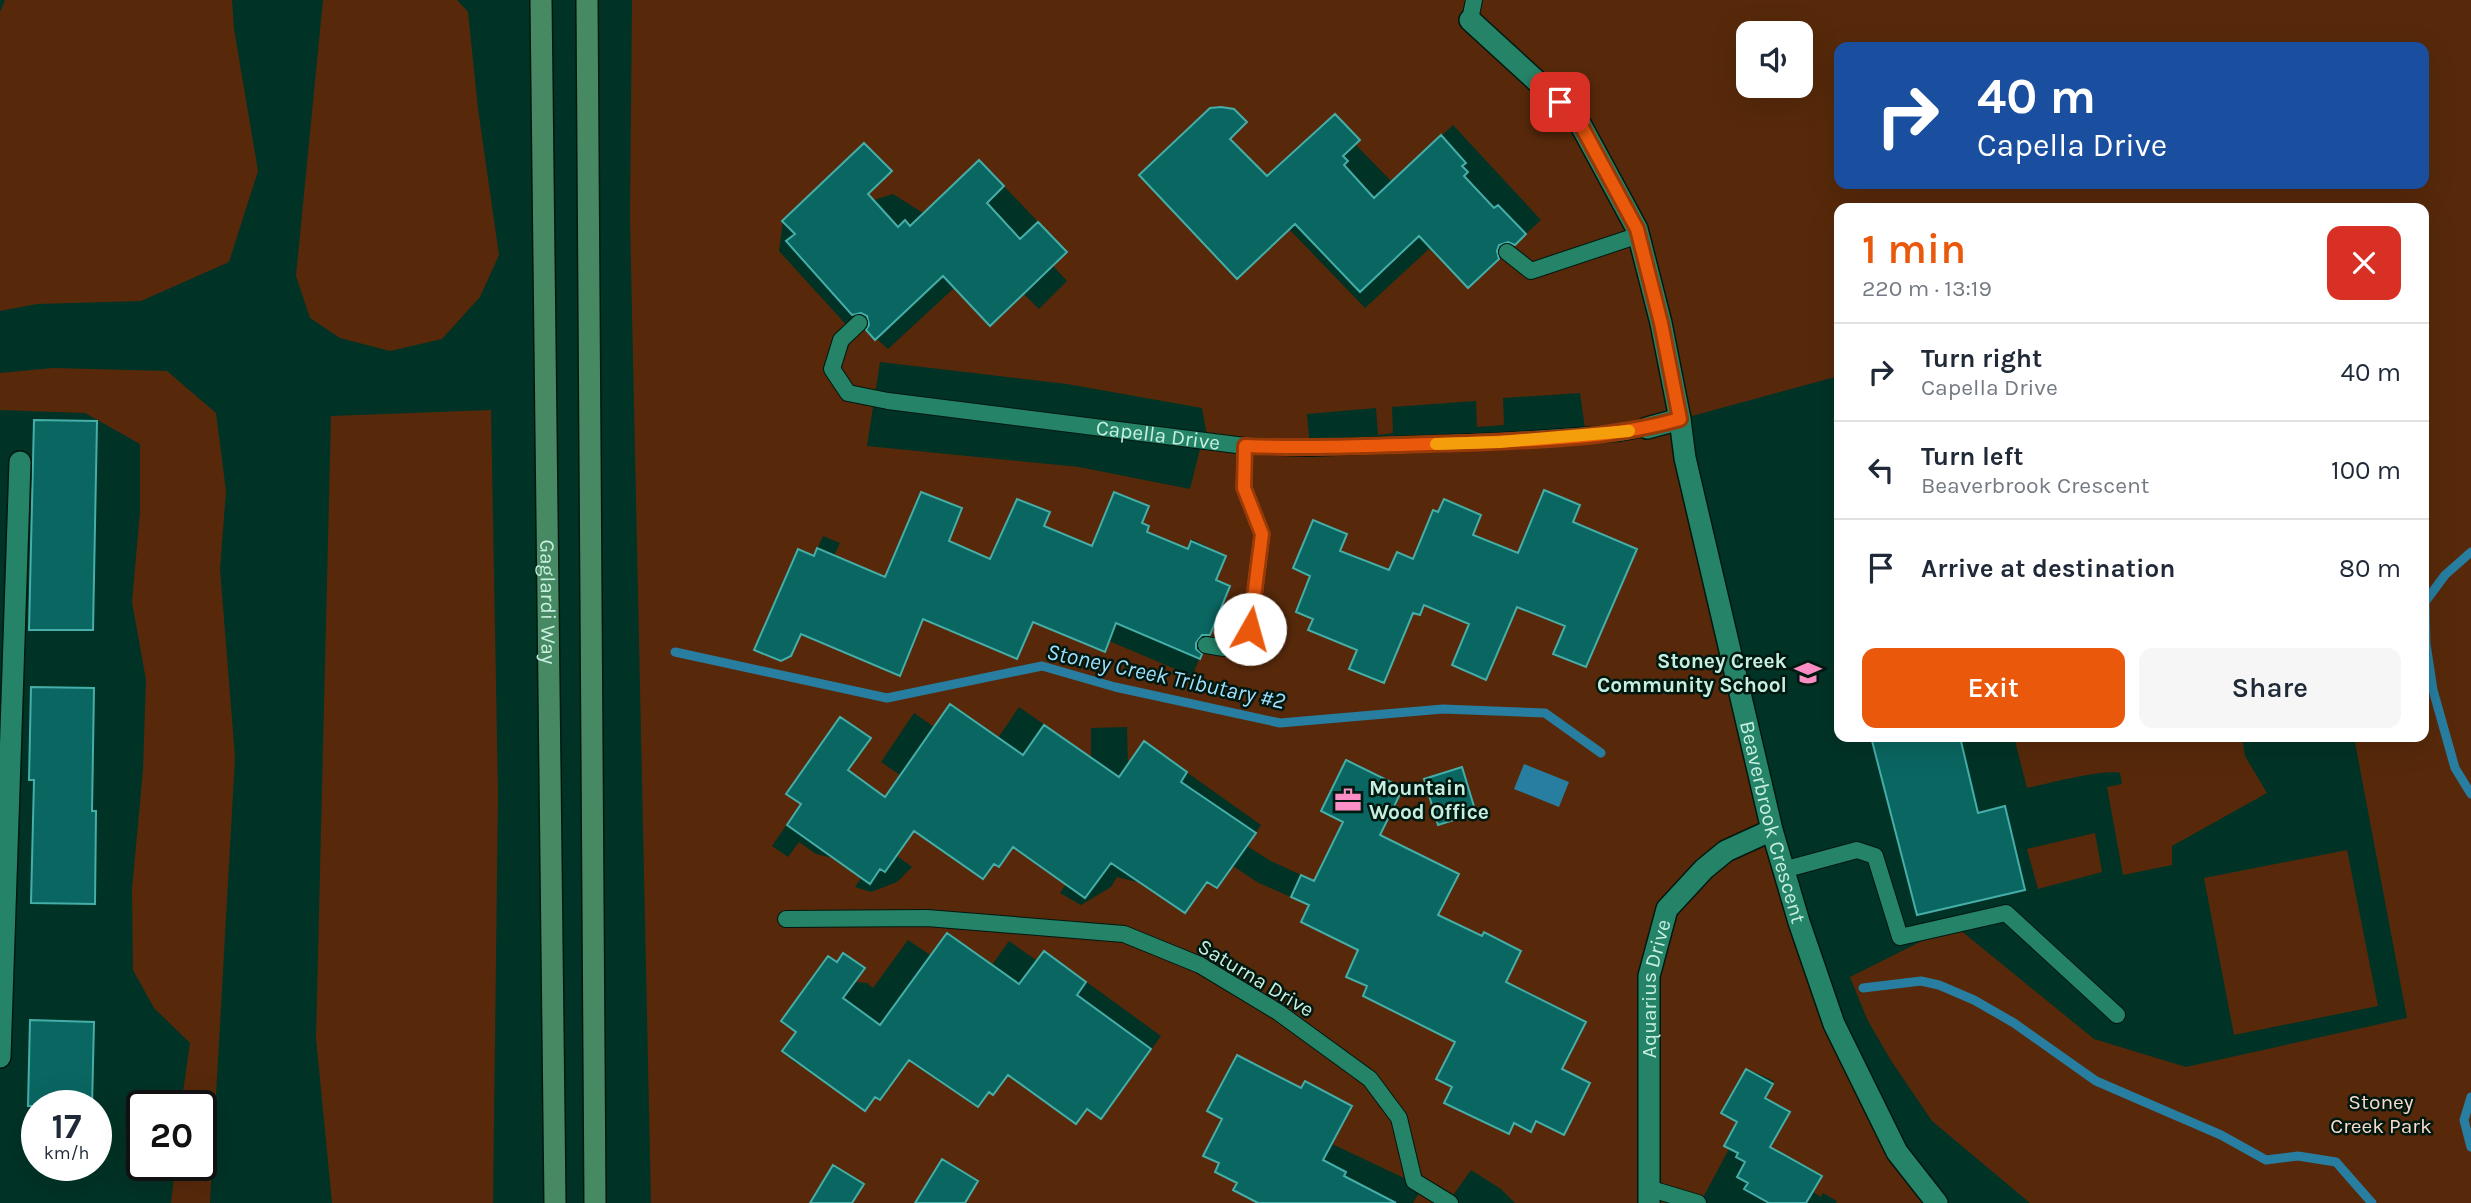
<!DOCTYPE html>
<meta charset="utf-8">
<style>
:root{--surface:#fff;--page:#f6f6f7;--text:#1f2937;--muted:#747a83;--line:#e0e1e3;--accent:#ea580c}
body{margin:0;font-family:Karla,sans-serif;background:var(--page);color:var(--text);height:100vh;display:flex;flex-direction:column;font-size:26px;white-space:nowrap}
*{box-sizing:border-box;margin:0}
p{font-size:23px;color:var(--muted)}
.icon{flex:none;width:38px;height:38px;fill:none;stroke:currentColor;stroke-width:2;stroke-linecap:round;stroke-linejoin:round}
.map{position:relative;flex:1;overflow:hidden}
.drawer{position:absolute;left:1834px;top:203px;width:595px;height:539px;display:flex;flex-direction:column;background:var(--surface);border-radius:14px;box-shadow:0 7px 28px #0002}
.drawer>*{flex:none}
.banner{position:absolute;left:1834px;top:42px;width:595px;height:147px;border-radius:14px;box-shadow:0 7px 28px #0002;background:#1a4fa0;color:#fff;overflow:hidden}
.buttons{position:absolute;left:1736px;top:21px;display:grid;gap:14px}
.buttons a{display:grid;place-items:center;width:77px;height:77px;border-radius:14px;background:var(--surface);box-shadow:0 7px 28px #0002;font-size:35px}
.speed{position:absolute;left:21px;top:1090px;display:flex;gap:14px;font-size:35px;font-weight:700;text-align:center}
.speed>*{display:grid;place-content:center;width:91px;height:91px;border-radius:50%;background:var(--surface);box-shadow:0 7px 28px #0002;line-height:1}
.speed small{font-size:18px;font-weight:400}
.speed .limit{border:4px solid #111;border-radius:10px;background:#fff;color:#111}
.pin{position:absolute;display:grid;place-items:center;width:60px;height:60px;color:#fff;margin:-30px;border-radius:14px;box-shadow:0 4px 10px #0006}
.me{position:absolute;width:77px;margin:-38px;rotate:7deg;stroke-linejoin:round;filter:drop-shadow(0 0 5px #0008)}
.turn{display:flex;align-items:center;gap:24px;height:147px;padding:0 28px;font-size:32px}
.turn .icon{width:91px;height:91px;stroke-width:2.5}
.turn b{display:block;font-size:49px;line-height:60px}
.round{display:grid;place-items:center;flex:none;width:74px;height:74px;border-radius:14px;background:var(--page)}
.head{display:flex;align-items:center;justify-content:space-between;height:119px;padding:0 28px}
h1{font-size:42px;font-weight:600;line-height:52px;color:var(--accent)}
.button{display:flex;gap:14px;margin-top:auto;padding:14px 28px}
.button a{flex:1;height:80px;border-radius:14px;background:var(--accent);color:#fff;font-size:28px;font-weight:600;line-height:80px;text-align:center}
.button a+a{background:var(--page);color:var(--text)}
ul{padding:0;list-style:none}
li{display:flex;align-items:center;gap:21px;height:98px;padding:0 28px;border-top:2px solid var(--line)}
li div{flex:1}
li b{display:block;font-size:26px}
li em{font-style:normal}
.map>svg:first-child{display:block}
.green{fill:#57290a;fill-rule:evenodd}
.water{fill:#277ea1}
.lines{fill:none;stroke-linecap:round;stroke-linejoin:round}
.stream{stroke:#277ea1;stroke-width:9}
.building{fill:#0a6661;stroke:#45aea8;stroke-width:2}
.lane-casing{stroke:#001810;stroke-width:18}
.street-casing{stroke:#001810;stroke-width:24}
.secondary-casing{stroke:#001810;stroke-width:24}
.lane{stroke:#258368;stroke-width:16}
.street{stroke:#258368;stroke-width:21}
.secondary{stroke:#478962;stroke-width:21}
.route-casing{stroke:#983908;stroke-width:18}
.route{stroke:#ea580c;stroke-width:12}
.slow{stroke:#f59e0b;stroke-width:12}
.labels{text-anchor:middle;stroke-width:5;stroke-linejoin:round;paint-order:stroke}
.street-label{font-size:21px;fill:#c6efdf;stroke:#001810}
.poi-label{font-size:21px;font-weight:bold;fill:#c6efdf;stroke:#001810;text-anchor:end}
.park-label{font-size:21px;fill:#f8dbcc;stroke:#001810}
.water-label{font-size:23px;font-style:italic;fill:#a0dffd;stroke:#001810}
</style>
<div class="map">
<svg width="2471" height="1203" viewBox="0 0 2471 1203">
<rect width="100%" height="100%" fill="#003326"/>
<path class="green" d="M5,0H232L234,29L258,171L229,262L141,301L37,304L0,311V12Z
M323,0H457L468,12L478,109L499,255L480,297L442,339L390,351L340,338L310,318L296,276Z
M632,0H2471V1203H2030L1932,1121L1890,1059L1867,1019L1850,977L1954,925L2094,1039L2186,1067L2407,1018L2354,737H2424V208H1839V376L1681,419L1685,458L1834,1024L1937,1203H1836L1837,1201L1823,1193L1821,1197L1813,1192L1822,1176L1770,1147L1790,1112L1765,1098L1774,1081L1747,1069L1721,1113L1737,1122L1724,1146L1729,1149L1700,1203H1515L1501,1189L1471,1170L1449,1201L1450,1203H1413L1423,1187L1332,1144L1351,1106L1305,1081L1289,1111L1267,1071L1237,1055L1207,1111L1222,1119L1203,1155L1219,1163L1215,1172L1237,1183L1234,1190L1279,1203H965L978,1181L942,1159L915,1203H852L864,1184L833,1165L810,1203H651L630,218ZM1748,33H1801V86H1748ZM1839,47H2424V184H1839ZM1221,107L1234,109L1247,122L1222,147L1267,176L1335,114L1359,139L1355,144L1392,182L1453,125L1541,220L1468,288L1430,248L1365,308L1289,229L1164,201L1139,175L1203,115L1213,108ZM979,160L1067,252L1053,266L1067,281L1039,309L1024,294L990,326L954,288L888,349L859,323L851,330L779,251L783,221L891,171L868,194L874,200L893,194L923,213ZM880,362L1067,384L1202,408L1208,441H1202L1190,489L1079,467L867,446ZM1580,393L1586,435L1310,448L1307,414L1376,408L1378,435L1393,433L1392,407L1476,401L1477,427L1504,425L1503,398ZM1544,490L1580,505L1566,538L1603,535L1637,549L1586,667L1554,653L1569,616L1517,607L1486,680L1452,665L1469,624L1462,621L1433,584L1420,615L1413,613L1383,683L1349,669L1365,630L1335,617L1325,637L1308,630L1313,619L1296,611L1310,576L1293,568L1313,521L1347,534L1340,551L1349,554L1380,591L1397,552L1413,559L1434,511L1438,512L1444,500L1481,515L1458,570L1518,553ZM921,492L962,508L949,541L990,559L1014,504L1088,554L1115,492L1149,506L1142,523L1149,527L1141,548L1180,546L1188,549L1192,539L1226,556L1216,580L1230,587L1192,676L1109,641L1104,652L1033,622L1016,659L910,614L914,642L899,676L837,649L805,623L791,656L781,661L754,650L797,549L814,556L823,536L840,543L832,560L857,596L868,570L886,577ZM951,704L998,738L1019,707L1091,757V728L1127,727L1128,764L1144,742L1261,825L1247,846L1269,860L1314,881L1343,822L1321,810L1346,761L1378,837L1458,874L1438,915L1482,936L1485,933L1520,950L1506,982L1586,1021L1562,1069L1590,1083L1564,1135L1536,1121L1531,1131L1514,1123L1508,1134L1445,1103L1452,1087L1437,1079L1455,1042L1363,996L1367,986L1359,950L1301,922L1309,905L1257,882L1233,866L1217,888L1207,882L1141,883L1117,877L1111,887L1081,905L1060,893L1066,884L1036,814L999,867L994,864L983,879L914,831L897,856L912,867L897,882L871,892L855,887L862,877L833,858L816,854L799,842L788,857L772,846L801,804L786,794L840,717L871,738L848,770L887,805L900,775L881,762L914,713L934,727ZM947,933L992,965L1009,941L1036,960L1044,951L1161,1036L1101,1119L1087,1109L1032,1043L994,1095L989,1092L977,1107L909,1060L880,1100L875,1097L865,1111L828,1084L804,1054L797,1064L782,1052L796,1032L781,1021L828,956L837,962L844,953L864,968L855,982L867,983L873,988L908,940L930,955Z
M53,368L167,371L216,413L226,491L220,569L235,757L210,1203H171L175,1166H201V1106H181L190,1043L154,1008L133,970L132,889L143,770L146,680L132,602L140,512V444L85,413L0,410V373Z
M491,410L498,794L493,1203H332L316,1038L331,416Z
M2014,737H2242L2245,756L2267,793L2172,846V865L2123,875L2107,787L2122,784L2120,773C2101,769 2048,784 2027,788Z
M2095,833L2102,872L2038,889L2027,849Z
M2347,850L2378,1006L2234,1035L2204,878Z"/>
<path class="water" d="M1524,764L1569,782L1559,807L1514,789Z"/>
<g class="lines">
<path class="stream" d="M2471,552L2445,575L2425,602L2426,644L2433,690L2455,768L2471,794
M675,652L887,698L1042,666L1115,687L1280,723L1443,709L1545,713L1601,753
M1863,988L1921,981L1939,985L1974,1000L2014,1023L2096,1081L2221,1135L2266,1160L2298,1156L2336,1162L2372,1203
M2471,1097L2464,1120L2471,1147"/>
</g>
<path class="building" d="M1221,107L1234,109L1247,122L1230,139L1267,176L1335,114L1360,140L1343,156L1348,161L1344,165L1374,198L1441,135L1466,163L1462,166L1468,172L1464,176L1494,208L1498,205L1526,234L1515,245L1508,242L1499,245L1497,251L1499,259L1468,288L1419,236L1360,292L1295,224L1237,279L1139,175L1210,108Z
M864,143L892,171L868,194L898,227L905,220L910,226L979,160L1004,186L987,203L1020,239L1038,222L1067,252L990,326L943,276L875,340L866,330L869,325L867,316L861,313L852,315L786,241L795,234L782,221Z
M34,420L97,421L93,630H29Z
M1544,490L1580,505L1573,522L1637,549L1586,667L1553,654L1565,626L1517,607L1486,680L1452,665L1469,624L1424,605L1420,615L1413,613L1384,683L1349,669L1357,650L1308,630L1313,619L1296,612L1310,576L1293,568L1313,520L1347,534L1340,551L1389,570L1397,552L1413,559L1433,510L1438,512L1444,499L1481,515L1473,535L1518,553Z
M921,492L962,508L949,541L990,559L1017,499L1050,512L1044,526L1092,546L1114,492L1149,506L1142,523L1149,526L1147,532L1188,549L1191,541L1226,556L1216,580L1230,586L1210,635H1202L1196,643V649L1202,654L1200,659L1116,623L1105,652L1033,622L1017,659L923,619L900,676L801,634L791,656L781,661L754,650L798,549L814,556L817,548L885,577Z
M31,687L94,688L92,811H96L95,904L31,903L34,780H29Z
M950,704L1023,755L1044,725L1119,777L1144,741L1187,772L1181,782L1256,833L1217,888L1207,882L1185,913L1111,863L1085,898L1013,847L999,867L994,864L983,879L914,831L885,872L880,869L870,884L787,825L801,804L786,794L840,717L871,738L848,770L885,797Z
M1871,737H1960L1978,813L2005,806L2025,890L1917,915Z
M1346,760L1403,788L1380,835L1459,874L1438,915L1482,936L1484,932L1521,951L1506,982L1586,1022L1562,1069L1590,1083L1564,1135L1536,1121L1531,1132L1514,1123L1509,1134L1444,1103L1452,1087L1436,1079L1455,1042L1363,996L1367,986L1346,977L1358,950L1301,922L1309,905L1291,897L1301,875L1314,881L1343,822L1321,811Z
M1462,767L1476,813L1438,825L1424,779Z
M947,933L1019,984L1044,951L1086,982L1077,995L1151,1049L1101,1119L1087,1109L1076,1124L1008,1075L993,1095L989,1092L978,1107L909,1060L880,1100L875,1097L865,1111L782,1051L796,1032L781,1021L828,956L837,962L843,953L865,968L843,998L880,1025Z
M30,1020L94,1022L92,1106H28Z
M1237,1055L1301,1088L1305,1081L1352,1106L1323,1160L1346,1172L1344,1176L1396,1203H1258L1233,1190L1237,1183L1215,1172L1219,1163L1203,1156L1222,1119L1207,1111Z
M1746,1069L1773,1084L1765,1098L1790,1112L1770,1147L1822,1176L1806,1203H1769L1744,1189L1748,1183L1737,1177L1745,1162L1736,1157L1738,1153L1724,1146L1737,1122L1721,1113Z
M942,1159L978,1181L965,1203H915Z
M833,1165L864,1184L852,1203H810Z"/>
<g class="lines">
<defs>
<g id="lane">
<path d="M1470,20L1474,0"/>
<path d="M1507,252L1531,271L1639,235"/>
<path id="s1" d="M859,323L841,340L832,369L848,393L888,401L1245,446L1310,448L1500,441L1620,433L1647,428"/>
<path d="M1206,645L1224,648L1250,629L1262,534L1244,488L1245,446"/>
<path d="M1783,870L1857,850L1875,856L1900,937L2006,913L2117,1015"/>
<path d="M786,919L927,918L1124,934L1200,965L1278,1012L1370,1079L1399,1118L1414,1181L1450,1203"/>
<path d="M1648,1188L1698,1203"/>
</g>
<g id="street">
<path id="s2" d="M1470,20L1577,118L1637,229L1661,323L1680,419L1685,458L1772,830L1799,922L1834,1024L1897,1152L1937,1203"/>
<path d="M1647,428L1680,419"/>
<path d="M0,1057L20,462"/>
<path id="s3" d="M1649,1203V976L1667,909L1704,869L1726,851L1772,830"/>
</g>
<g id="secondary">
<path id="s4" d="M541,0L555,1203"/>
<path d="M587,0L595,1203"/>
</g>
</defs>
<use href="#lane" class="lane-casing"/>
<use href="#street" class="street-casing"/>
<use href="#secondary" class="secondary-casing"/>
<use href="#lane" class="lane"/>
<use href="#street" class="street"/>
<use href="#secondary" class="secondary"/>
</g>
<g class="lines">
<defs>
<path id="route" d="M1250,629L1262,534L1244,488L1245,446C1318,449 1391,445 1464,443C1536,440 1610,439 1680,419L1661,323L1637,229L1577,118L1560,102"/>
</defs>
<use href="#route" class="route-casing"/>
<use href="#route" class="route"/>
<path class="slow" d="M1436,444L1500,442L1629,431"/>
</g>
<defs>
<symbol id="school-bare" viewBox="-9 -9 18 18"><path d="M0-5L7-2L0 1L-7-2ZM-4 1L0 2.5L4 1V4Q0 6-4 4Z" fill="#fb8fc5" stroke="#001810" stroke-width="2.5" paint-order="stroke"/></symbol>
<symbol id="office-bare" viewBox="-9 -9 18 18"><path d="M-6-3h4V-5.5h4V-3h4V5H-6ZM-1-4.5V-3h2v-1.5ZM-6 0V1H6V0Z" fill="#fb8fc5" stroke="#001810" stroke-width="2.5" paint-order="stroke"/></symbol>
</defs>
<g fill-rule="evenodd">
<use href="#school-bare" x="1789" y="654" width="38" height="38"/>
<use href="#office-bare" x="1329" y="781" width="38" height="38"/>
</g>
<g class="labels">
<g class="street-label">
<text dy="7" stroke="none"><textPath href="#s1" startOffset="397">Capella Drive</textPath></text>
<text dy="7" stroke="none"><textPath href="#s4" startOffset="602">Gaglardi Way</textPath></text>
<text dy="7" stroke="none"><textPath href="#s2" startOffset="880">Beaverbrook Crescent</textPath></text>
<text transform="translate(1256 978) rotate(31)" y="7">Saturna Drive</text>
<text dy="7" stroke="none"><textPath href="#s3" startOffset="215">Aquarius Drive</textPath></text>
</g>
<g class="poi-label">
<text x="1787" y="668">Stoney Creek<tspan x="1787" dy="24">Community School</tspan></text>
<text x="1369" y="795" text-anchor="start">Mountain<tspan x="1369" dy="24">Wood Office</tspan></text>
</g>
<g class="park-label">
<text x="2381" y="1109">Stoney<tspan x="2381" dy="24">Creek Park</tspan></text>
</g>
<g class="water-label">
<text transform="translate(1166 676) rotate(12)" y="8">Stoney Creek Tributary #2</text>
</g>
</g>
</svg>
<div class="buttons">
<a><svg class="icon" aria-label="sound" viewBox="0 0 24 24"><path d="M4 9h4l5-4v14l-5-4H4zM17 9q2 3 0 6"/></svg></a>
</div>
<div class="speed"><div>17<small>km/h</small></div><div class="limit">20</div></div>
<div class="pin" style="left:1560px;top:102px;background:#d93025"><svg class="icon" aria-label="arrive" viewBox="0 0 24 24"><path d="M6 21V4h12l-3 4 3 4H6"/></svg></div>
<svg class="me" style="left:1250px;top:629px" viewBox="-20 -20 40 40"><circle r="19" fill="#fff"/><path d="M0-13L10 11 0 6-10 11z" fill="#ea580c"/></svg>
<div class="banner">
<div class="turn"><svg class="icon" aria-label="right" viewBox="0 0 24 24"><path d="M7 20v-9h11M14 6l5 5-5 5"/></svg><div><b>40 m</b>Capella Drive</div></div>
</div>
<section class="drawer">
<div class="head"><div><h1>1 min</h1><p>220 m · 13:19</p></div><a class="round" style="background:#d93025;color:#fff"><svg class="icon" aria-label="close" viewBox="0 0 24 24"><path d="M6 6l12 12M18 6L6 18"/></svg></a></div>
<ul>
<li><svg class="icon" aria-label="right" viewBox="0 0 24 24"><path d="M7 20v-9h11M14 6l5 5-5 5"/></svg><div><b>Turn right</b><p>Capella Drive</p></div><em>40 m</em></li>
<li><svg class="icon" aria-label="left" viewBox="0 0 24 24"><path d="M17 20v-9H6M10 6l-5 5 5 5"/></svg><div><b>Turn left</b><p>Beaverbrook Crescent</p></div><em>100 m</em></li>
<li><svg class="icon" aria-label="arrive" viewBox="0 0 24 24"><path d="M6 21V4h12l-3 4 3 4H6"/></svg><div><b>Arrive at destination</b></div><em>80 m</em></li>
</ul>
<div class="button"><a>Exit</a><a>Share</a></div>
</section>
</div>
